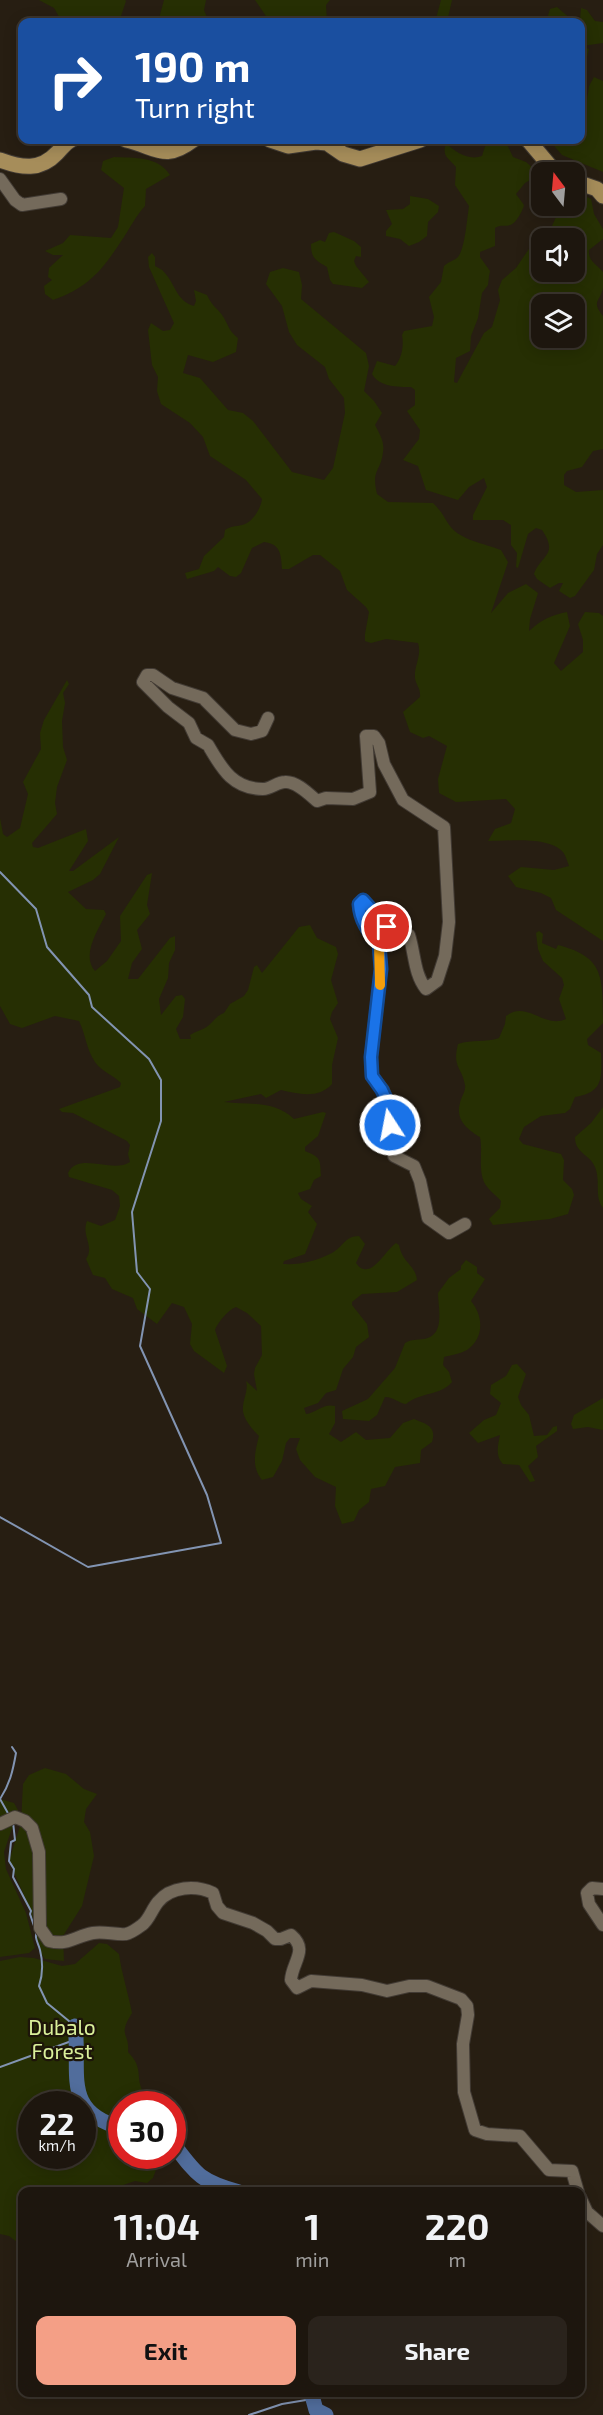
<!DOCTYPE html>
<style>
:root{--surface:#1d160e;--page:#2a231c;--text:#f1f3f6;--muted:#a09f9e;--line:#3b352e;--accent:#f49f86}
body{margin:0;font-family:"Exo 2",sans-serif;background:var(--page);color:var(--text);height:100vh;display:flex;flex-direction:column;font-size:22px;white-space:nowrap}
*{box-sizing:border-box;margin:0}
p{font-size:20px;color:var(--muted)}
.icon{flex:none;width:33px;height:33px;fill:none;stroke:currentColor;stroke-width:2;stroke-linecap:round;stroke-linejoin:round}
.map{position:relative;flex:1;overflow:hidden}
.side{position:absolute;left:18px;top:2187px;width:567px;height:210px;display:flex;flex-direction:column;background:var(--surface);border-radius:12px;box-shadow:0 3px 15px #0003,0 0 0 2px var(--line)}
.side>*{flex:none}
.hud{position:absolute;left:18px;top:18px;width:567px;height:126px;border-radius:12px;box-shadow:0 3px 15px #0003,0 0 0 2px var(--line);background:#1a4fa0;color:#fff;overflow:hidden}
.needle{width:39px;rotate:344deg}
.fabs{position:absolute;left:531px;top:162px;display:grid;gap:12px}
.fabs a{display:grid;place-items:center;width:54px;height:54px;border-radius:12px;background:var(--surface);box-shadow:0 3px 15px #0003,0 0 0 2px var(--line);font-size:30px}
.speed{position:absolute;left:18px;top:2091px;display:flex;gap:12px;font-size:30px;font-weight:700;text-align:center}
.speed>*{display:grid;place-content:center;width:78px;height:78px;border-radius:50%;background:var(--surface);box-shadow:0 3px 15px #0003,0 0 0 2px var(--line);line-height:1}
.speed small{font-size:15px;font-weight:400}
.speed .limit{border:9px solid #d22;background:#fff;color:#111}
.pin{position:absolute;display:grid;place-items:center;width:51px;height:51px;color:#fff;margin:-26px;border:3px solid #fff;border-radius:50%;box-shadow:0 2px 6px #0007}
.me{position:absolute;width:66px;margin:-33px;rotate:349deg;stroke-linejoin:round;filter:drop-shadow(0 0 4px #0008)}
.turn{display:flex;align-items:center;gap:21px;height:126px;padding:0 18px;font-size:27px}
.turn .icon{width:78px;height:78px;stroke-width:2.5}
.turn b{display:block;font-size:42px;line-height:51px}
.eta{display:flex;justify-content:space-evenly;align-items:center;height:102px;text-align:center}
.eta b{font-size:36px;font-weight:700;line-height:42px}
.button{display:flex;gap:12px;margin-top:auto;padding:12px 18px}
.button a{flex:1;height:69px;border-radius:12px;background:var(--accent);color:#111;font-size:24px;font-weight:700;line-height:69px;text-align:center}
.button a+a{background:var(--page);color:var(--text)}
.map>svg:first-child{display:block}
.green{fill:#262f03;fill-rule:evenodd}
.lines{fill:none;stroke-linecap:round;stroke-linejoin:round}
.stream{stroke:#8294b2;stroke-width:2}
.river{stroke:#516d9c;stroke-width:15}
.minor-casing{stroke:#423b34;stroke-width:14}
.major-casing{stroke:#423b34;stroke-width:17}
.minor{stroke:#746a5b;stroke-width:12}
.major{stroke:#a68d5a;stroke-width:15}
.route-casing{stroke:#114b97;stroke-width:15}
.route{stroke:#1a73e8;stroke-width:10}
.slow{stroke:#f59e0b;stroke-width:10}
.labels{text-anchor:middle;stroke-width:4.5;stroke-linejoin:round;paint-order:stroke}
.park-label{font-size:21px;fill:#daf09a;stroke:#1d1509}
</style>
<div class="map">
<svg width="603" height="2415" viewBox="0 0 603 2415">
<rect width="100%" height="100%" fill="#271e12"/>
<path class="green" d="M39,0H125L126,1L119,22H62L54,8Z
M164,0H206L204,10L209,22H158Z
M255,0H330L326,5L327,22H270Z
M441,0H452L447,22H435Z
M557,7L572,20H580L581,8L587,10L595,21L603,22V43L582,46L589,49L586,61L581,68L580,22H546L550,9Z
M594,77L603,81V172L562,155L549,140H580L581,109L587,100L589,86Z
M487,140H505L513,157L526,162L540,174L525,183L516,194L524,205C523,210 516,224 510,225C504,227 501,224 495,228V246L480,252V257L490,271L489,276L488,285L482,293L478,318L471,336L470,351L456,358L454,382L457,383L484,333L492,327L500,300L498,290L502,280L516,268L537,237L552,226L561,206H574L575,191L591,199L594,214L603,229V239L589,250C588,261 596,264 603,272C603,277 603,284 603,288C600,302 591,301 603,316V449L593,451L582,467L567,471L564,475V485L576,492L603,490V545L597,554L594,570L575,596L570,598L559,591L563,583H559L550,588L537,579L534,574C541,555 559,555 542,530L536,528L528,534L518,568L516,567L517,553L511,545V525L503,520H473V515L487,487L484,478L469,487L458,500L426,490L418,466L403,460L419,439L420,430L407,411L415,405V390L411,387C398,387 379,387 372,374L377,361L395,366C402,358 404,345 402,335L404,331L432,326L434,317L429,297L441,282L444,266C448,262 453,261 457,258C465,251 467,218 469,206L455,185L456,167C447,157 442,156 446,143C455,152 469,161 482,156ZM542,238H574V272H542ZM542,304H574V338H542Z
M114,157C134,158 158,156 170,175L146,189L145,206C136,216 131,226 124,237C103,269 90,287 53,300L45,294L44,286L52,280L48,277L49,268L63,255H53L45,251L63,243L70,235L111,238L118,227L124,188L101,170L103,161Z
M410,196L428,199L439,206L438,212L428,222L427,236L419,242L409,246L400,239L386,236V231L392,224L386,210L403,209L410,204Z
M334,232L354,241L361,247V257L356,256L354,261L356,266L369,282L362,288L333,284L330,280L327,267C315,260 311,258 311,244L320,240L325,242L329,233Z
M152,253L155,257V266C158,268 162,269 164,272C175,283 176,301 194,306L196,301L194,290L207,295C212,307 220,310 224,318C229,327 230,332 238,338L236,352L213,362L188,355L183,373L200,378L228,410L243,413L253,421L292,472L324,480L333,468L345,413L344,398L329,379L325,367L297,345L289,332L282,306L266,284L270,272L283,268L299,272L302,285L301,299L366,353L369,366L364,391L374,401L382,413L375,425C379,433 385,442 383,452C381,472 371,469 377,494L388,502L433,503C443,513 443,516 450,526C460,540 486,544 501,550L508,562L491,613L508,593L526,584L538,593L530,619L529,631C541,620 551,615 567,612L570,626L554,663L561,671L583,652V640L578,624L585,612L599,613L603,616V941L556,910L551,898L541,893L516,887L508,876L521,867L554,870L569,866C567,861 566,856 563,852C549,836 508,841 488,841L495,829L511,823L515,809L506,799L456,802L439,793L438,779L447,746L429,736L423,738L410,732L403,712L420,697C421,689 416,685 415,678C414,665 422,656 418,643L386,639L371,643L365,641V634L369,612L366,607L347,590L340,571L320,555H313L289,569H282C281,555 281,544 264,542L252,548L241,573L236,577L230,576L218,567L214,571L187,579L185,573L199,569L204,556L224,537L225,530C232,525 237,527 245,524C253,521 261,508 262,499L246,480L210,456L203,437L190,423L161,404L157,391L158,377L152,365L148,330L151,323L163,331L170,330L174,323L149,267L148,257Z
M67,680L69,684L63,693L65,703L62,721L63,747L67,760L57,787L55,803L57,814L32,843L33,847L38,848L86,829L88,841L69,871H73L119,837L100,874L93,880L68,892L86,909L104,910L106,914C98,930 81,955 95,971L107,961L121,941L120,916L147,875L152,873L147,905L150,914L137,930L142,949L132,963L128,979H138L170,938L175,936V950L169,963L168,978L159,999L161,1015L176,996L182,995L185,999L183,1017L176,1029L180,1039H191L190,1035C196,1031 203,1030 208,1026C214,1021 216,1016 224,1013L230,1004L244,996L248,990L254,967L257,965L262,973L299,927L310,925L317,938L336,947L338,954L331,980L338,1003L332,1012L330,1019L338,1038L332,1065V1084C319,1099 298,1094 281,1090L266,1098L261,1094L224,1102C249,1105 274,1100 294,1119L323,1112L326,1113L318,1136L305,1147V1151C321,1158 320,1158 321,1176L314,1180L310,1189L298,1193L301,1199L312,1206L308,1212L317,1224L305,1254L284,1261L283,1264C301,1265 316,1261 332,1253C343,1247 345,1236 359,1236L365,1244L356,1263C370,1283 385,1250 396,1243L399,1245C403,1264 415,1264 417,1280L397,1292L362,1294L352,1302V1305L367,1324L369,1337L356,1347L353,1357L343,1369L336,1390L326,1393L318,1403L304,1408L306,1414C316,1413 323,1403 335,1406V1423L329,1434L341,1442L356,1432L366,1440L390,1438L403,1423L414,1419C426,1424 437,1426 432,1442L421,1450L420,1463L395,1467L385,1486L371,1489L369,1502L359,1510L354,1521L342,1524L335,1506L336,1487L315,1477L300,1460L296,1449L300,1438H290L286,1443L282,1461L273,1477L262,1480C251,1466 255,1452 259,1436C253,1430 244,1420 243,1411C242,1400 249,1391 246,1381L257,1391L254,1374L255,1368L262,1355L261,1326L247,1313L236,1307C228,1310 218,1322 215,1330L227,1366L224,1373L194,1351L190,1344L192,1324L184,1307L172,1303L157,1324L137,1309L133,1298L112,1289L105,1278L93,1275L86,1259C95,1246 81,1236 87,1221L101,1226L115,1220L120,1206L119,1196L112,1190L69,1177L68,1173C79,1151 112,1174 130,1162L128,1154L130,1145L127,1141L73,1113L62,1112L59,1109L120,1087L121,1083C113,1075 101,1071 95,1062C86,1049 86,1035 79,1021L55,1016L22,1028L10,1024L0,1006V818L3,834L7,837L20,828L28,794L23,782L41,749L40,733L44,720Z
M539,931L543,934L542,943L556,949L558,945C603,957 603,974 603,1023L587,1039L588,1045L601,1053C602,1079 603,1092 575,1097L570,1109L565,1113L541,1116L524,1127L519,1139L523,1144L561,1154L564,1160L563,1180L572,1189L574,1195L568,1214L550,1219L493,1225L489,1219L500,1208L501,1201C496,1195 487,1189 484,1182C478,1169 483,1151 480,1137C468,1130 455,1120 460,1103C461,1097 466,1092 465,1085C462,1067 452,1068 458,1044C472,1039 486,1043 499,1038L505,1024L506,1016C527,1000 544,1029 566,1019L559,999L564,985L562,978L543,961L538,949L536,933Z
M603,1107V1208C594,1196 601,1182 595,1167C590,1154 575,1154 575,1137L591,1123Z
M466,1260L477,1267V1273L485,1279L471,1301C483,1315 485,1338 467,1350C460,1354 451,1355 444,1357L443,1365L449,1372L452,1382C440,1396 420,1392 406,1404C398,1403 394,1397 385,1397L377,1415L369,1421L343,1419L342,1411L368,1399L395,1368L405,1343C412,1339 416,1340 424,1339C446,1335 438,1308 438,1293L449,1278L461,1269V1266Z
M517,1364L526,1374L518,1397L521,1405L529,1415L534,1436L547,1435L553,1427L557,1426V1431L536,1446L538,1457L528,1466L535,1481L530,1482L519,1465L503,1464C495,1456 498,1445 500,1435L478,1443L469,1433L484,1420L496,1415L501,1403L490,1394L491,1385L506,1376L512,1365Z
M603,1398V1430L588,1427L573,1429L571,1424L574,1415Z
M45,1768L66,1774L84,1789L97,1794L86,1809L84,1822L90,1832L94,1856L82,1906L63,1936L64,1961L45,1959L40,1952L31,1911L9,1861L21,1823L23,1784L29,1775Z
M0,1799L14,1803L18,1810L4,1852L6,1869L26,1913L35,1948L29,1953L0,1957Z
M99,1943L107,1944L119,1954C122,1975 128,1992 132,2013C117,2037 130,2032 128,2052C144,2068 135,2076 143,2092C146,2097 153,2101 158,2104H122V2156H161L153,2178L147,2183L135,2181L120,2186L119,2191L22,2192L21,2245L9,2236L0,2234V1961L20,1957L34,1958L62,1966L75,1964ZM32,2104H82V2156H32Z"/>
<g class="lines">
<path class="stream" d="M0,872L36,909L47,947L89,995L92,1007L149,1059L161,1080V1121L132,1212L137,1272L150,1289L140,1346L207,1495L221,1543L88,1567L0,1517
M9,1815L0,1799C10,1784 13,1770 16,1753L12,1747
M13,1822L15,1840L11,1842L9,1861L14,1869L13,1877L31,1911L30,1914L34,1926
M37,1930C34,1939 38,1942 40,1950C43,1962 43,1974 39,1986L47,2003L75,2026
M0,2067L77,2039
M249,2415L282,2404L312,2399"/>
<path class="river" d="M75,2026C81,2072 61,2112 122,2128
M172,2142C196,2174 199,2181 239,2192
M311,2392L316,2410L326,2415"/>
<defs>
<path id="minor" d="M0,179L15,200L22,205L61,199
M268,718L262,731L251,734L235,730L203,698L172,688L153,675H147L143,682L168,707L189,723L196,738L208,745C221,767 232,789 263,789C271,789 277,782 285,782C296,781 309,794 317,801L326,798L353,799L370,792L366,736H374L379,743L384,764L403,800L444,827L449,922L445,956L437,981L426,989C414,974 415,954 409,935L387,927L363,900L359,904C361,920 368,932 379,943L381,969L371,1057L372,1076L383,1090L389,1105L394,1156L414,1166L420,1181L428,1218L449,1233L465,1224
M0,1824L15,1817L25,1821L32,1828L39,1852L40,1928L49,1941C69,1946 75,1936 93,1933C104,1931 115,1935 126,1934C131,1933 138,1928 142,1925C149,1920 152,1909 158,1902C171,1886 196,1885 213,1893L217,1906L223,1913L253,1923L267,1931L275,1939H281L291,1935C309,1950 292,1962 291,1980L297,1988L311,1981L362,1985L387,1991L409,1986H427L461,1999L467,2006L468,2015L463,2044L464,2092L475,2130L487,2134L520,2136L549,2170L572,2171L578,2192
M603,1889L592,1888L587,1893L589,1904L603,1925
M580,2197L587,2212L603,2226"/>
<path id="major" d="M126,140C157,147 164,162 193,140
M270,140L288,146L316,142L327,143L343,154L360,159L420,140
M528,140L555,172
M0,160C22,168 40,171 57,153C62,148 65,143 71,140
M574,181L597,189L603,196"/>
</defs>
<use href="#minor" class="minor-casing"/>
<use href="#major" class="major-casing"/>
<use href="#minor" class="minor"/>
<use href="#major" class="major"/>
</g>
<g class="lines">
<defs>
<path id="route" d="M387,927L363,900L359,904C360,920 368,932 379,944L381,969L371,1057L372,1076L382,1090L389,1105L390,1125"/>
</defs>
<use href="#route" class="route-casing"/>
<use href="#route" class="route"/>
<path class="slow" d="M370,934L379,944L380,985"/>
</g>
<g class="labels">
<g class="park-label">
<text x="62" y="2035">Dubalo<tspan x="62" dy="24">Forest</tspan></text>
</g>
</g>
</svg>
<div class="fabs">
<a><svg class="needle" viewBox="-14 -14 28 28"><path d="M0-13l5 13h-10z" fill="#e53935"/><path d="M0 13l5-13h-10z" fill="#a09f9e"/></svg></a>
<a><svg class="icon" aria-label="sound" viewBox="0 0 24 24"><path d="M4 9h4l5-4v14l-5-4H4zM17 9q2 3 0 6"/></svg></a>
<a><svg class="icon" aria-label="layers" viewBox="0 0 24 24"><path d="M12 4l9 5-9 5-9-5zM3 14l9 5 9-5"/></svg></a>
</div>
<div class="speed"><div>22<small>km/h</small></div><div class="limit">30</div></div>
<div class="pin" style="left:387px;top:927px;background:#d93025"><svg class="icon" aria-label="arrive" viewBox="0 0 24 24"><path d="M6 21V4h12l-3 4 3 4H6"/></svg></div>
<svg class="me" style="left:390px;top:1125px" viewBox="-20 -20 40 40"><circle r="17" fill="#1a73e8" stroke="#fff" stroke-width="3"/><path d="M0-11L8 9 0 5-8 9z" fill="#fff"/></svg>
<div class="hud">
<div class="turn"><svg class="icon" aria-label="right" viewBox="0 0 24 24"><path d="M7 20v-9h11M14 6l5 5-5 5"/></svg><div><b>190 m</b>Turn right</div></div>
</div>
<section class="side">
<div class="eta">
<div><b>11:04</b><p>Arrival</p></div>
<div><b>1</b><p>min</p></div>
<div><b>220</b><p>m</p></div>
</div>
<div class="button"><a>Exit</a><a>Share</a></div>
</section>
</div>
